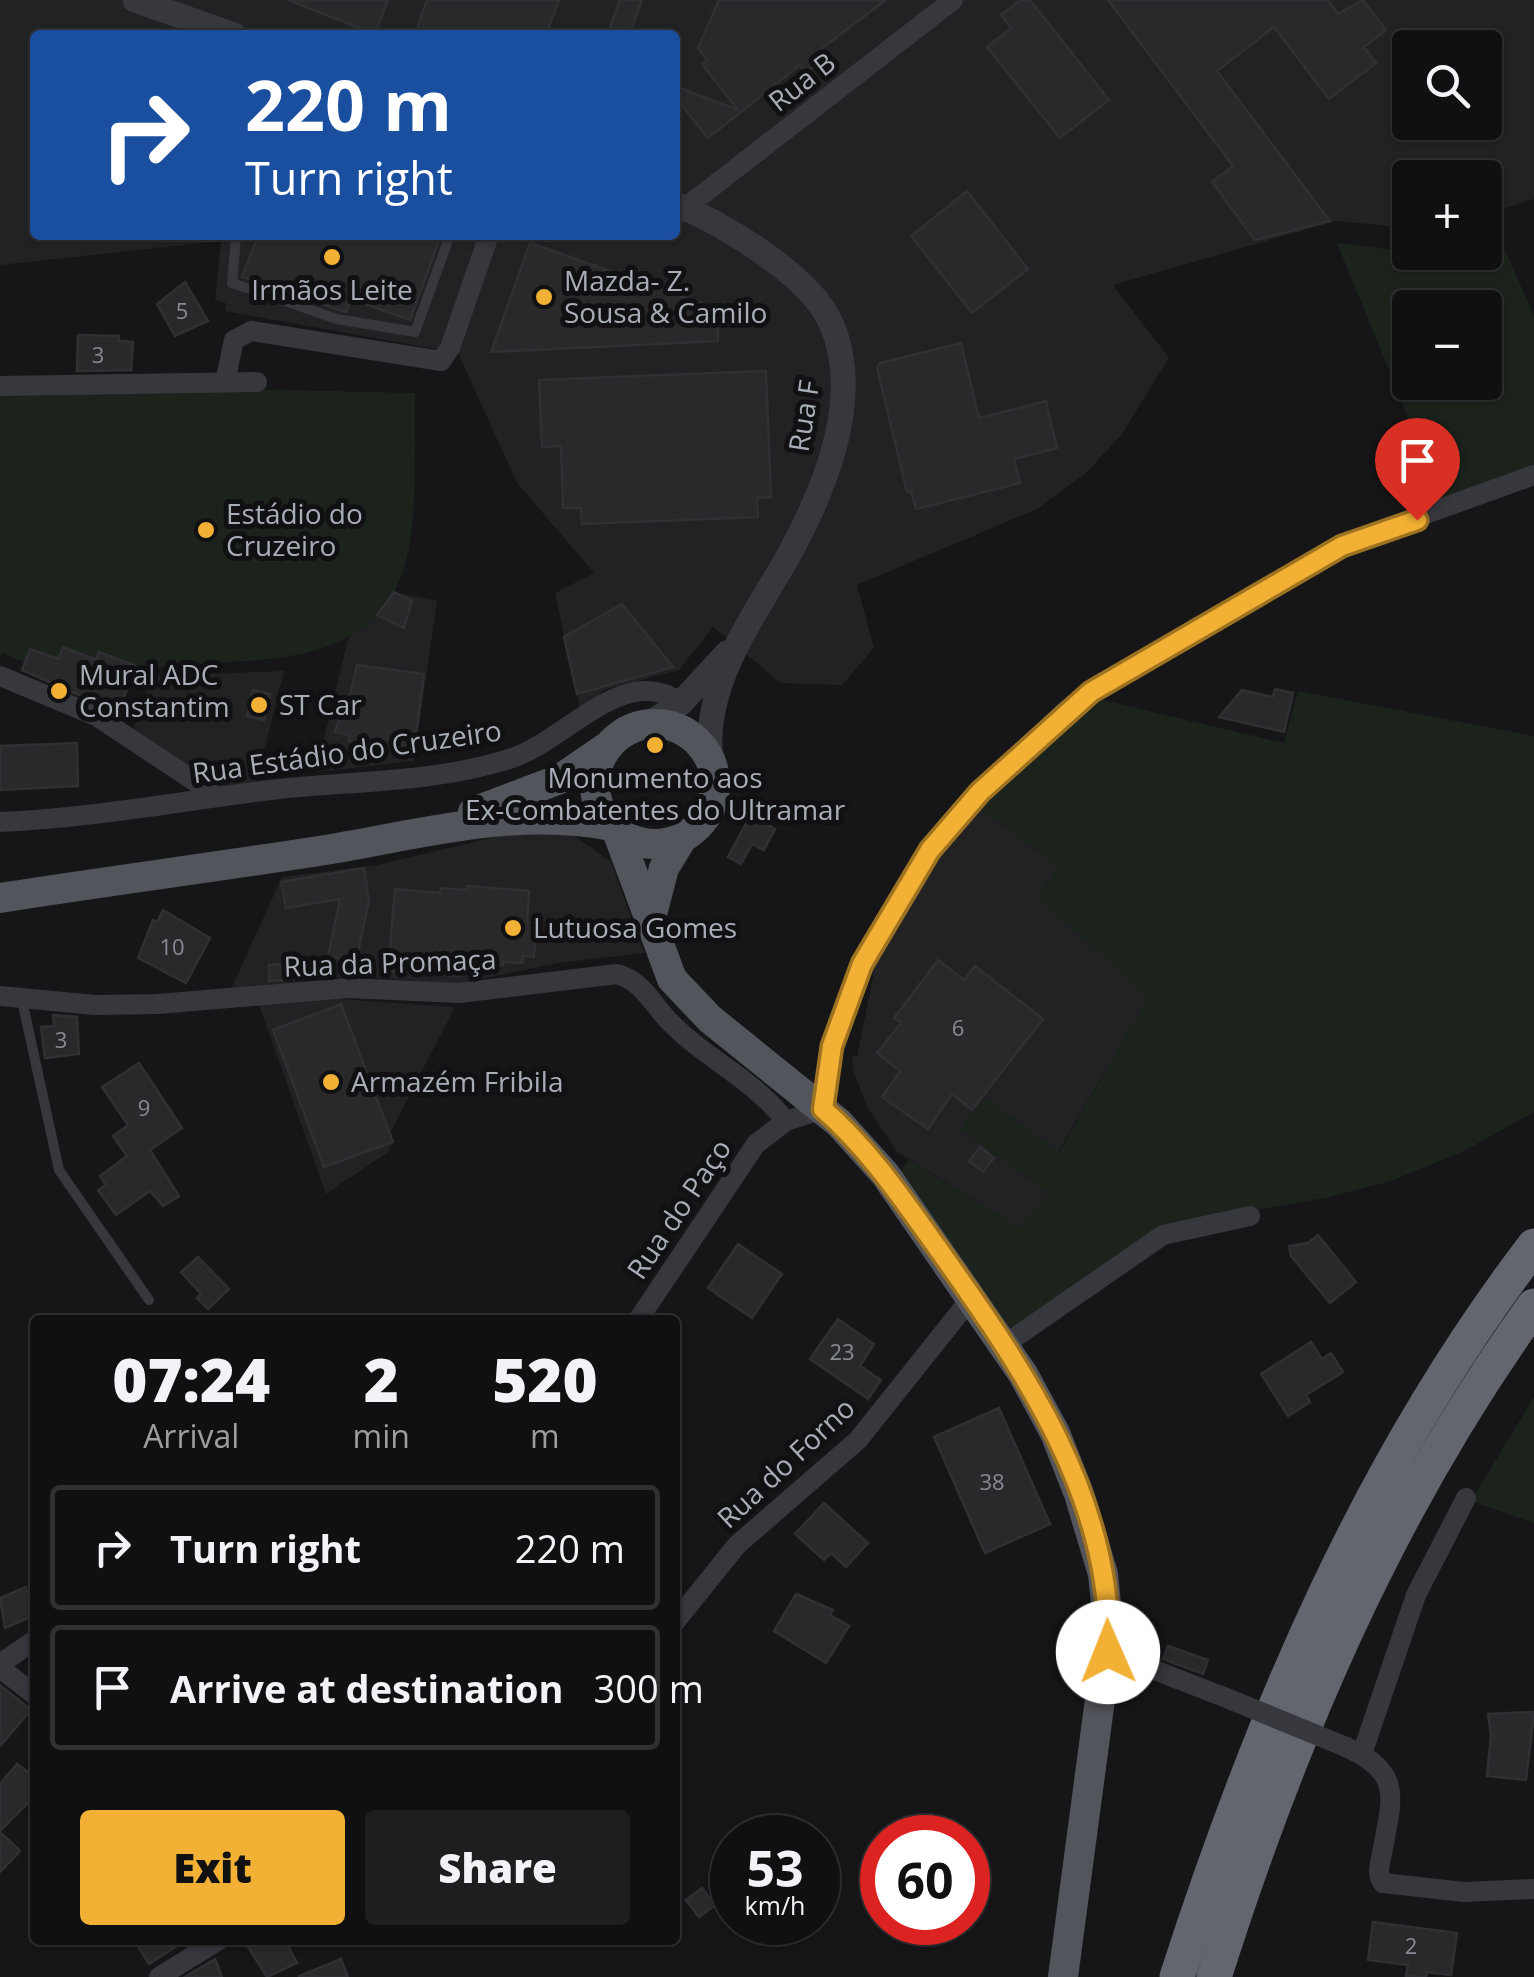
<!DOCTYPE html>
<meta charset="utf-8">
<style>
:root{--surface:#101012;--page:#1e1e20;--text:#f1f3f6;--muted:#9c9d9f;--line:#303032;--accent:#f2b134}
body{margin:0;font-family:"Open Sans",sans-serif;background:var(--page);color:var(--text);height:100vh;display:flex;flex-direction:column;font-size:38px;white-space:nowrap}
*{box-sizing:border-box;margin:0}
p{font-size:32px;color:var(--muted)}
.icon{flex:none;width:55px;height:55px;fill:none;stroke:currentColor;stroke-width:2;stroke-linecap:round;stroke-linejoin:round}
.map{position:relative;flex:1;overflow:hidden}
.details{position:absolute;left:30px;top:1315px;width:650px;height:630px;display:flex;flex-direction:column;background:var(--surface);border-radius:10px;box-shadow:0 2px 8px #0004,0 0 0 2px var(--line)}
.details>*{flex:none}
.guide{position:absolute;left:30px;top:30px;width:650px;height:210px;border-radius:10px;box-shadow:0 2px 8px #0004,0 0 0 2px var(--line);background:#1a4fa0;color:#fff;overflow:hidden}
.fabs{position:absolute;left:1392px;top:30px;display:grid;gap:20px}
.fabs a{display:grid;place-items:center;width:110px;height:110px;border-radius:10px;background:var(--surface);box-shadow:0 2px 8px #0004,0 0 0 2px var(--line);font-size:50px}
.speed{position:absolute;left:710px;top:1815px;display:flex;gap:20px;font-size:50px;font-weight:700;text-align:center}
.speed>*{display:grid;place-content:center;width:130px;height:130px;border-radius:50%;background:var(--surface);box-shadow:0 2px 8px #0004,0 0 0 2px var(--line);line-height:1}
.speed small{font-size:25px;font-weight:400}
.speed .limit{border:15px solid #d22;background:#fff;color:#111}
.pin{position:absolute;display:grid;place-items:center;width:85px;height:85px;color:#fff;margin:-102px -42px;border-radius:50% 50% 50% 0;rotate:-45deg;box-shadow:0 0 10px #0007}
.pin .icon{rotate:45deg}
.me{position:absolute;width:110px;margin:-55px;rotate:359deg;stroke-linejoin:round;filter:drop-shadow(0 0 8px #0008)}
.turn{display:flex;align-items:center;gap:35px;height:210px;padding:0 50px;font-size:45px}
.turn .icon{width:130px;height:130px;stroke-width:2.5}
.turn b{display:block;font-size:70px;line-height:85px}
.eta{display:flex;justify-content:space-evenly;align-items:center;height:170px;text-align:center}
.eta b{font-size:60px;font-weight:800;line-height:70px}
.primary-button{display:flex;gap:20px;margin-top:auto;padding:20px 50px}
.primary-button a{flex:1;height:115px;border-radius:10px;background:var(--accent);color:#111;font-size:40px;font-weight:800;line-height:115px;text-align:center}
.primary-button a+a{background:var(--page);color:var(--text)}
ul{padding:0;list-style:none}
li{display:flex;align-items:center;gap:30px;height:125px;margin:0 20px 15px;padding:0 30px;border:5px solid var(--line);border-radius:10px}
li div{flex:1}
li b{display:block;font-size:38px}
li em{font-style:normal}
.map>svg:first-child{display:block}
.built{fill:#222225;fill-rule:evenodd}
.green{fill:#1c231d;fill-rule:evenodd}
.building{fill:#29292c;stroke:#303034;stroke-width:2.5}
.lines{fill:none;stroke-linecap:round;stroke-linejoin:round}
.service{stroke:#37383d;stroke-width:10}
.minor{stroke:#37383d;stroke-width:20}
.tertiary{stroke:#37383d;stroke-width:25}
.primary{stroke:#53555c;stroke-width:30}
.motorway{stroke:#63666e;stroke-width:35}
.minor-bridge{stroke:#37383d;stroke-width:20}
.route-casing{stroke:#9d7322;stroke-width:25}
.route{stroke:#f2b134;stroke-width:18}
.poi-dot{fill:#f2b134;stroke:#111113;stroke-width:4}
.labels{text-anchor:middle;stroke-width:10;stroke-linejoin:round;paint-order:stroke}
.number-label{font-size:22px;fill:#888b94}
.street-label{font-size:28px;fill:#a8adb8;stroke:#111113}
.poi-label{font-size:28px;fill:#a8adb8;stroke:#111113;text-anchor:start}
</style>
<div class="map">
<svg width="1534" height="1977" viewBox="0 0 1534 1977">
<rect width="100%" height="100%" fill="#161618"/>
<path class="built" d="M0,0H1534V199L1485,214V178H1410V228L1336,221L1113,285L1169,358L1122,434L1085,474L1037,509L857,585L874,648L842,685L781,683L713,627L679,670L607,689L580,708L555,593L594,573L517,483L458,353L225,311L226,303L215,300L221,241L0,265ZM35,35H675V235H35ZM1410,48H1485V122H1410Z
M394,592L437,601L414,761L316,772L348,639Z
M284,671L256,783L218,787L133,730L152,676Z
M978,807L1059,867L1037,896L1149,996L1058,1152L985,1097L960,1129L1049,1193L1020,1228L897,1152L868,1108L853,1071L852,1054L857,1057L878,952L916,888Z
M545,832L575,836L611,862L644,953L558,963L458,984L353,976L231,989L282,877L377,865L499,836Z
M324,998L455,1007L390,1133L393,1142L388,1152L326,1194L258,1002Z"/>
<path class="green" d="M1495,227L1534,316V466L1442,500L1337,243L1410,252H1485V231ZM1410,308H1485V382H1410Z
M234,389L415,393C413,543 434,652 243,661C210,662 168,671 135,666C124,664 111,656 100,652L96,660L63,647L58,659L31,649L25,662L3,653L0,659V391Z
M1298,691L1534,736V1112L1462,1152L1391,1181L1325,1198L1159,1227L1011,1330L899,1173L909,1160L1020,1228L1049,1193L959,1129L985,1097L1059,1152L1148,997L1036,896L1059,867L978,807L1098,699L1284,743Z
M1534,1397V1523L1471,1501Z"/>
<path class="building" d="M288,0H388L375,34Z
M427,0H559L546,35H415Z
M620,0H642L629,35H607Z
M719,0H886L821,49L827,57L806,72L800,65L708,138L675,97V86L738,110L702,64L707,60L698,48Z
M1020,0H1030L1109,100L1060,138L987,47L1011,28L1001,15Z
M1108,0H1328L1338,14L1363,0L1386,30L1364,47L1376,63L1329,99L1274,27L1217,71L1330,221L1255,240L1212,182L1233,166Z
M967,191L1028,269L972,313L911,236Z
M258,235H441L410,320L351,299L346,312L339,310L242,277Z
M530,243L718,309V341L491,352Z
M185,282L208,321L175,336L157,304Z
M78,335L119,336V341L133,342L131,370L77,371Z
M961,343L979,418L1046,401L1057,448L1014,459L1020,483L916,509L911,491L907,492L877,368L880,363Z
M766,371L771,497L757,498L758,517L582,524L581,508H563L561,446L542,447L539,380Z
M394,592L412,601L404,628L377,615Z
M622,604L673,667L577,694L564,637Z
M63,647L96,660L99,652L136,666L118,712L22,670L30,649L58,659Z
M357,665L424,674L414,750L349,741V735L335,732L343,707H347Z
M1275,689L1293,693L1284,732L1219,717L1242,690L1273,697Z
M253,690L270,694L264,720L247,716Z
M77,743L78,786L0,790V746Z
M755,807L769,814L764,823L775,829L764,850L752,844L741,864L728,857Z
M364,868L369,900L356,962L328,956L340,899L286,908L281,882Z
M467,886L529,891L527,922L536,923L534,957L523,956L522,963L503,962V965L461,962L460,976L388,971L395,889L440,893L441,888L467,890Z
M163,910L210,938L186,983L138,958L153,920L157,922Z
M938,960L964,980L975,966L1043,1019L972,1110L952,1094L928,1129L882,1097L900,1071L877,1053L901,1023L894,1018Z
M306,963L298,978L269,981V965Z
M341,1004L393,1142L324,1167L273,1030Z
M53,1015L77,1017L79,1054L45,1058L41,1027L54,1026Z
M139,1063L182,1128L150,1150L179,1196L163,1206L150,1191L116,1215L98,1190L106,1185L100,1176L127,1156L113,1136L128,1125L102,1087Z
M980,1147L994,1158L983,1172L969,1161Z
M1318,1235L1356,1282L1330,1303L1291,1256L1289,1246L1308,1243Z
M738,1244L782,1274L752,1318L708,1288Z
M198,1257L229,1289L208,1309L197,1298L201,1294L181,1272Z
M838,1319L874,1344L860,1366L881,1380L868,1399L810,1359Z
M1311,1342L1322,1359L1331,1353L1343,1372L1306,1395L1310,1402L1288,1416L1261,1374Z
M999,1408L1050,1524L985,1553L934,1437Z
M824,1503L868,1543L846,1567L831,1553L824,1560L795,1534Z
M26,1587L35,1615L5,1628L0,1598Z
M796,1594L833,1610L830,1615L849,1626L826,1663L774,1631Z
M1168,1646L1208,1660L1203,1674L1163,1659Z
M0,1685L31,1710L0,1746Z
M1534,1712L1526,1780L1487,1776L1491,1735L1488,1714Z
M17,1764L35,1777V1796L0,1831V1784Z
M0,1832L20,1851L0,1872Z
M702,1888L715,1905L699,1917L686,1900Z
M1373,1922L1457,1933L1451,1975L1427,1972L1426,1977L1406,1976L1408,1965L1368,1960Z
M134,1940H186L149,1964Z
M261,1940H285L297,1963L267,1977L248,1947Z
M215,1959L222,1977H185Z
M341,1959L348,1977H299V1976Z"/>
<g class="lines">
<path class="service" d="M229,235L236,238L232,283L337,319L415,332L450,235
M22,1000L59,1170L149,1300"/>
<path class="minor" d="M685,208L953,0
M225,382L234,340L251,331L441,361L450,348L489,235
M0,386L257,382
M0,676L96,716L217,796
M0,822C94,818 186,800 279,789C356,781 439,782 512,758C565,741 625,661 681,703
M0,996L95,1005L158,1004L348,988L459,993L617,974C641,980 652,1003 668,1020C705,1059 751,1077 786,1121
M638,1320L756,1144L786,1121L823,1109L831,1046L845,1003L907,886L960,813L1065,711L1097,687L1348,542L1534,475
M1004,1345L1163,1235L1250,1216
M675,1622L737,1545L858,1440L972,1297
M1108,1652L1224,1697
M0,1664L35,1640
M0,1668L35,1695
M1346,1747C1404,1773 1392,1798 1382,1853C1380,1865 1376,1873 1383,1883L1464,1892L1534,1889
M1362,1754L1416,1595L1466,1498
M159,1977L219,1940"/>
<path class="tertiary" d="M135,0L234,35
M675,204C722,223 808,274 830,321C865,396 823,494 786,560C751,621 701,688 711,762
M649,724L681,703L727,653"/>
<path class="primary" d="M595 784a60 60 0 1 1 120 0a60 60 0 1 1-120 0Z
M473,812L560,779L608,746
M617,831L672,979L710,1019L839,1123L885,1174L1023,1374L1055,1433L1079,1494L1103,1574L1109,1632L1063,1977
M0,898C108,881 217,867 325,850C422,834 514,807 612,826
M651,918L664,868L683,837"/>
<path class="motorway" d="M1177,1977C1261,1717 1367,1465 1534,1246
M1214,1977C1290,1738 1387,1510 1534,1306"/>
<path class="minor-bridge" d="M1224,1697L1346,1747"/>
</g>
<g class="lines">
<defs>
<path id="route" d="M1108,1652C1115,1501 1022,1367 939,1250C903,1200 870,1150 823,1109L832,1046L862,964L930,850L980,792L1091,692L1342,546L1417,520"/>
</defs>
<use href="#route" class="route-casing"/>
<use href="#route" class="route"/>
</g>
<g class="poi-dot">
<circle cx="332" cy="257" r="10"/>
<circle cx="544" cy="297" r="10"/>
<circle cx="206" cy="530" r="10"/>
<circle cx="59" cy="691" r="10"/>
<circle cx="259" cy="705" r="10"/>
<circle cx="655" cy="745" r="10"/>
<circle cx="513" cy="928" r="10"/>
<circle cx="331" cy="1082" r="10"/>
</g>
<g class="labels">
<g class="number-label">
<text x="182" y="319">5</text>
<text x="98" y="363">3</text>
<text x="172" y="955">10</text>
<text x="958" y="1036">6</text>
<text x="61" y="1048">3</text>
<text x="144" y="1116">9</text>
<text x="842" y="1360">23</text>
<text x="992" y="1490">38</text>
<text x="1411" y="1954">2</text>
</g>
<g class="street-label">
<text transform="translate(802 82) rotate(-38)" y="10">Rua B</text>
<text transform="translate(804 416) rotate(-81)" y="10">Rua F</text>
<text transform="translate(347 752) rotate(-8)" y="10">Rua Estádio do Cruzeiro</text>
<text transform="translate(390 963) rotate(-2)" y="10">Rua da Promaça</text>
<text transform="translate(679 1209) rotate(-56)" y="10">Rua do Paço</text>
<text transform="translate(786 1463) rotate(-43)" y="10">Rua do Forno</text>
</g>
<g class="poi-label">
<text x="564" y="291">Mazda- Z.<tspan x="564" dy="32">Sousa &amp; Camilo</tspan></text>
<text x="332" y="300" text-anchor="middle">Irmãos Leite</text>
<text x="226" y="524">Estádio do<tspan x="226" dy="32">Cruzeiro</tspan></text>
<text x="79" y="685">Mural ADC<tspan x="79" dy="32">Constantim</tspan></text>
<text x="279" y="715">ST Car</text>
<text x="655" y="788" text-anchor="middle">Monumento aos<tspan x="655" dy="32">Ex-Combatentes do Ultramar</tspan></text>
<text x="533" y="938">Lutuosa Gomes</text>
<text x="351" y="1092">Armazém Fribila</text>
</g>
</g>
</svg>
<div class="fabs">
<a><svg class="icon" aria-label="search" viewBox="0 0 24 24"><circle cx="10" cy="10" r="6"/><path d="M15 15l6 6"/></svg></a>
<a>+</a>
<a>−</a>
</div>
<div class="speed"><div>53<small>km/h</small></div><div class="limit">60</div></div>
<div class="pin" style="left:1417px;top:520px;background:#d93025"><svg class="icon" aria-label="arrive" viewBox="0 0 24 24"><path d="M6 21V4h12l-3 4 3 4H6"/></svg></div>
<svg class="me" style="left:1108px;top:1652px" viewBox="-20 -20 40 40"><circle r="19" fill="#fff"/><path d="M0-13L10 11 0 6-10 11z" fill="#f2b134"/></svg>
<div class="guide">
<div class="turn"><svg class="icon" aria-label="right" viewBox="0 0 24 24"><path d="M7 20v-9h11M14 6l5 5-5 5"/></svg><div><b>220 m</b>Turn right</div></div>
</div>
<section class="details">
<div class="eta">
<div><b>07:24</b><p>Arrival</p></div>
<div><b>2</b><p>min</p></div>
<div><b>520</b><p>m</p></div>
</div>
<ul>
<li><svg class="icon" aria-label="right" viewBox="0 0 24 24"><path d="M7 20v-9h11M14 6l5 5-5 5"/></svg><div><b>Turn right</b></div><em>220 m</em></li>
<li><svg class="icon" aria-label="arrive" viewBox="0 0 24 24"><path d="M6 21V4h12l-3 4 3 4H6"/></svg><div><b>Arrive at destination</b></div><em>300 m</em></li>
</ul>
<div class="primary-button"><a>Exit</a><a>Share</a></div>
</section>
</div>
